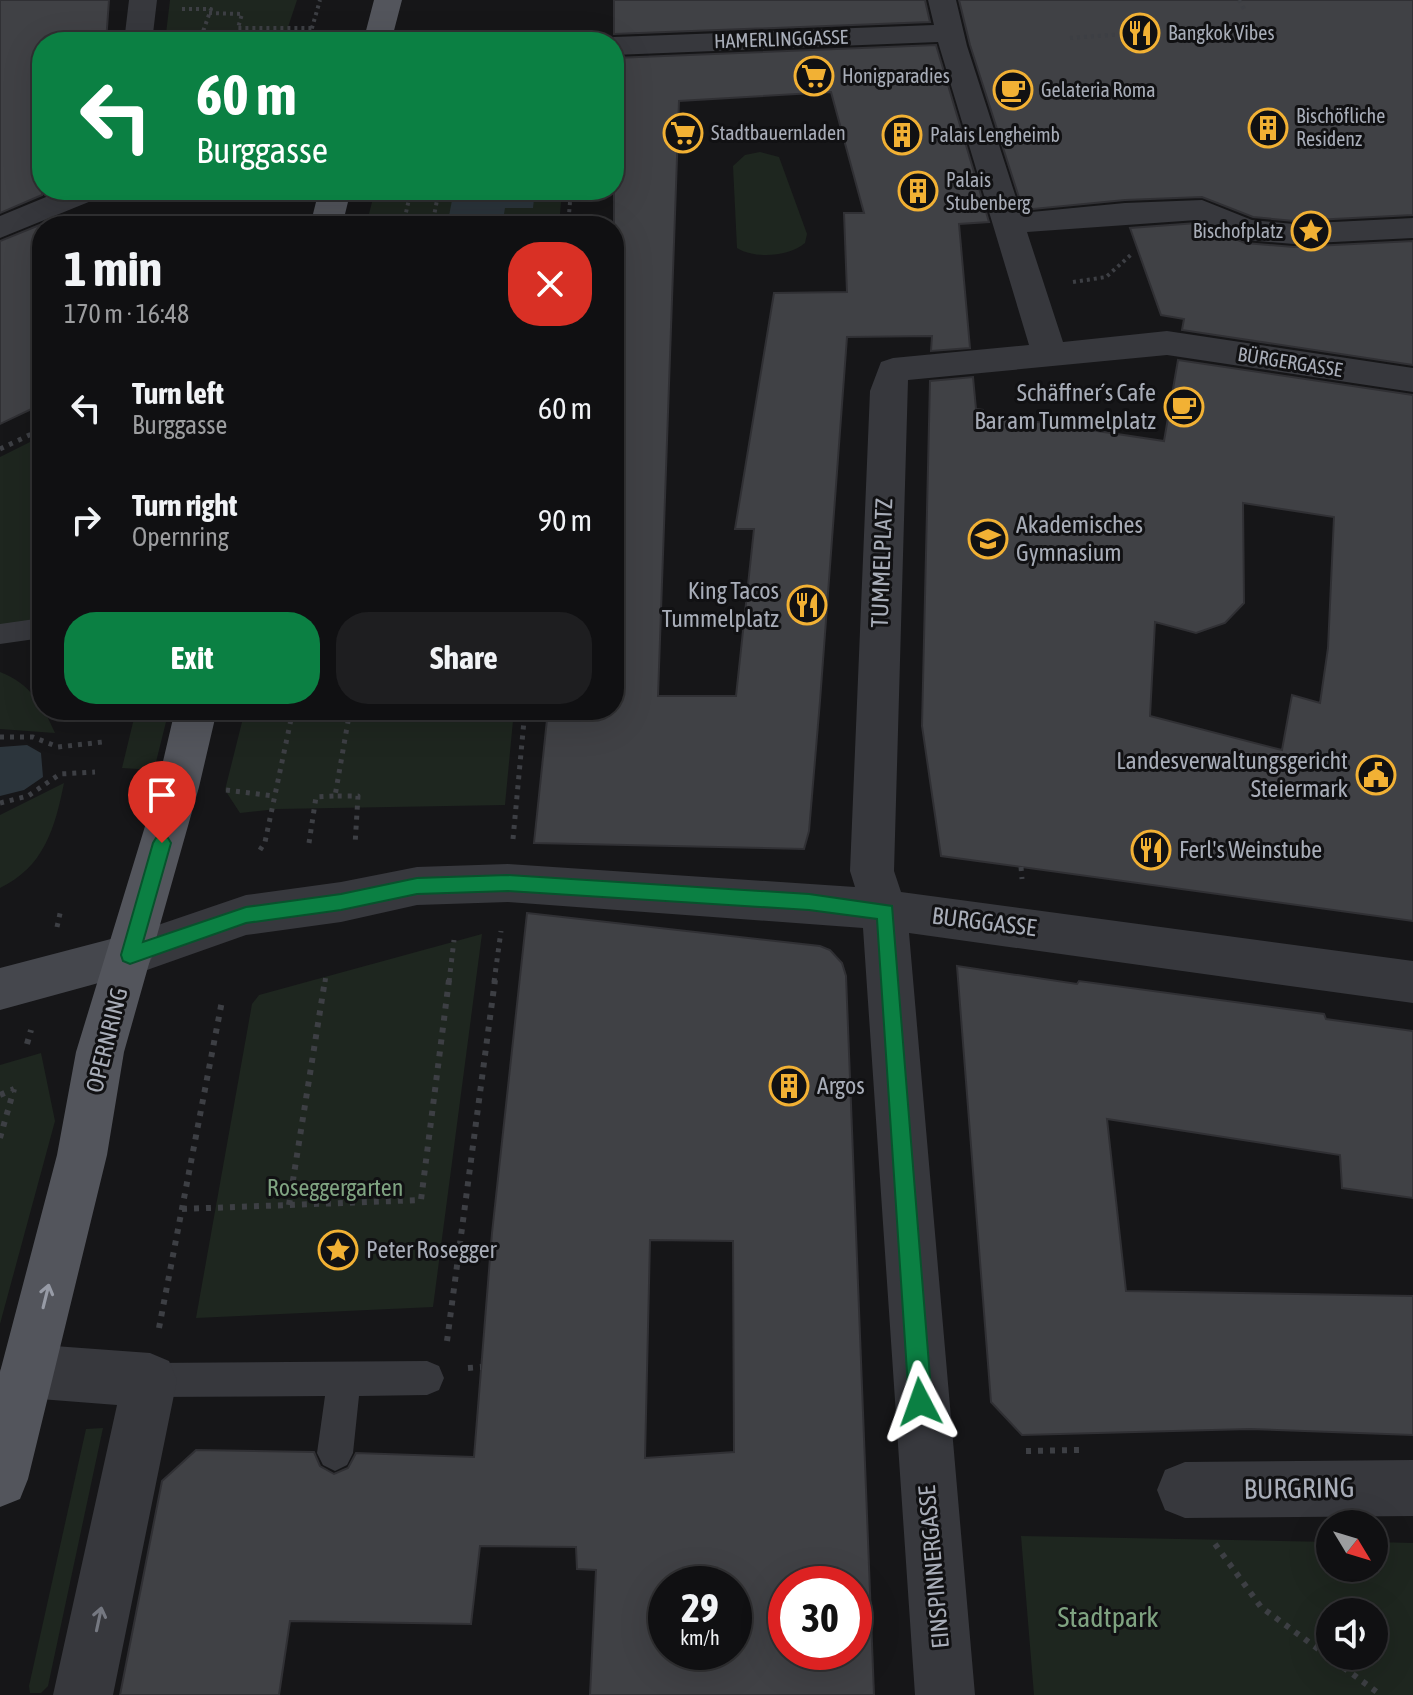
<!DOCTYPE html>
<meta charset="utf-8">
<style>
:root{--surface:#101012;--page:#1e1e20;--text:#f1f3f6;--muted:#9c9d9f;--line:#303032;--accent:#0b8043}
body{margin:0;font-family:"Asap Condensed",sans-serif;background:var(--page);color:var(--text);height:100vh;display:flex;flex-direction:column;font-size:30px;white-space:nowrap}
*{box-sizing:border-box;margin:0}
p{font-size:26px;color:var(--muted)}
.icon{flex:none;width:44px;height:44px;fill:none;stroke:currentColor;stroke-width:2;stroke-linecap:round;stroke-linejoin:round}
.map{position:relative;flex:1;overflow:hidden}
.panel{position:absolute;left:32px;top:216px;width:592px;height:504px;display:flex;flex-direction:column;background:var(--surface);border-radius:32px;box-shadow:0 8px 32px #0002,0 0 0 2px var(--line)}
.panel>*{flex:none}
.guide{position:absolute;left:32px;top:32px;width:592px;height:168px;border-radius:32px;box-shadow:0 8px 32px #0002,0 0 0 2px var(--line);background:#0b8043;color:#fff;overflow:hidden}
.needle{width:52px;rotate:128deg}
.buttons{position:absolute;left:1316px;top:1510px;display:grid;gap:16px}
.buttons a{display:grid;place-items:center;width:72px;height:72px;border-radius:50%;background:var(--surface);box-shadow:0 8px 32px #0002,0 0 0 2px var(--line);font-size:40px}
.speed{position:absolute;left:648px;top:1566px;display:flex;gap:16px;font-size:40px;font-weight:700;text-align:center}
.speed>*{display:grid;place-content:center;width:104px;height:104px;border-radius:50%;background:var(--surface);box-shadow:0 8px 32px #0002,0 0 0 2px var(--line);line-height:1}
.speed small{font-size:20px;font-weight:400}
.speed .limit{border:12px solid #d22;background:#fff;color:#111}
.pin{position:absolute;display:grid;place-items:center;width:68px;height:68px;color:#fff;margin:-82px -34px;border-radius:50% 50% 50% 0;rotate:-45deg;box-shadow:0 0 8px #0007}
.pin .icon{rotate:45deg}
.me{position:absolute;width:88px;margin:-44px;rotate:356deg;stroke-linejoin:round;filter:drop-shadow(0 0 6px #0008)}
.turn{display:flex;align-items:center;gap:28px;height:168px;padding:0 32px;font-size:36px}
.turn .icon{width:104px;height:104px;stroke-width:2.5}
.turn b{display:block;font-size:56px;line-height:68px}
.round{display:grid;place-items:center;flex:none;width:84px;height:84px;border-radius:32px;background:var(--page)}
.headline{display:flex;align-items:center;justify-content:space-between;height:136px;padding:0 32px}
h1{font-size:48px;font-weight:700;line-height:60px}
.button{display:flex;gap:16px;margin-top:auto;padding:16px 32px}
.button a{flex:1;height:92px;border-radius:32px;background:var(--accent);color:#fff;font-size:32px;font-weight:700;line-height:92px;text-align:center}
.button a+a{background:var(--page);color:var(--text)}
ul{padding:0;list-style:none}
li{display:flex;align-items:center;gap:24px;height:112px;padding:0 32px}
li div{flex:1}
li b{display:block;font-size:30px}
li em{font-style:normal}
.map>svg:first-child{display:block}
.green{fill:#1e261f;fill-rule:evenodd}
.water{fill:#2c353c}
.building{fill:#404145;stroke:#303034;stroke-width:2;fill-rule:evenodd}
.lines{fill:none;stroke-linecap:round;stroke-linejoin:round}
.path-far2{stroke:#3d3f44;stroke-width:4;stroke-dasharray:3 4;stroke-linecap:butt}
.path-far1{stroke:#3d3f44;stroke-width:5;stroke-dasharray:4 6;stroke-linecap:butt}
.path{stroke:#3d3f44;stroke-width:6;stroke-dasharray:5 7;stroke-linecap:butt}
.lane{fill:#37383d;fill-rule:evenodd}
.street{fill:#37383d;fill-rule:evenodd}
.secondary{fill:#45474d;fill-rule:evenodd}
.primary{fill:#53555c;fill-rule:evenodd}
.oneway{stroke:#979ba6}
.oneway2{stroke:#757881}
.route{fill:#0b8043;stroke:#07532c;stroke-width:2}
.labels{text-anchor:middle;stroke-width:6;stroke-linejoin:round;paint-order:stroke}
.far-poi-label{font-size:20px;fill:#a8adb8;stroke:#111113;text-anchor:start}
.far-street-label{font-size:20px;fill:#a8adb8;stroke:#111113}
.poi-label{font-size:24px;fill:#a8adb8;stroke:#111113;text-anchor:start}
.street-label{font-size:24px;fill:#a8adb8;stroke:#111113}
.park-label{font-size:24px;fill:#7fa381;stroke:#111113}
.near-street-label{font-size:28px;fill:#a8adb8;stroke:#111113}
.near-park-label{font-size:28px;fill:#7fa381;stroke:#111113}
</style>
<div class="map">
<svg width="1413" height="1695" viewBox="0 0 1413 1695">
<rect width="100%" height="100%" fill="#161618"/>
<path class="green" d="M170,0H297L283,42H165Z
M760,152L779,157L807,234L805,243C789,257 754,259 737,248L733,166L745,155Z
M375,190H562L559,226H366Z
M42,436V622L0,629V457Z
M0,672C30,683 43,706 55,733L0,729Z
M136,710H169L154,770L122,768Z
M245,710H514L505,805L277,809L240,813L225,790Z
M64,783C55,828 44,867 0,888V815Z
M482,934L433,1307L196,1318L252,1004L259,995Z
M41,1053L55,1121L0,1324V1065Z
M103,1428L48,1686L41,1693H30L29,1686L86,1429Z
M1021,1536L1330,1542V1568H1374V1542L1413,1543V1695H1034ZM1330,1612H1374V1656H1330Z"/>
<path class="water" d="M454,190H535L533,208H505L502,226H447Z
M27,745L41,753L43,777L24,790L0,796V747Z"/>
<path class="building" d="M0,0H109L106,42H42V195L0,213Z
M614,0H925L930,22L614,34Z
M959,0H1413V215L1294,221L1253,217L1202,197L1125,200L1023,210L970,45Z
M936,45L989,222L959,224L970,348L931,351L932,336L847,337L820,701L809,831L804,849L534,843L548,710H614V58ZM831,92L864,213H844L847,292L774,293L735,529H754L736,696H658L679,101Z
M1197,223L1245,243L1294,247L1413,241V365L1182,330L1184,319L1161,315L1130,228Z
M42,224V404L0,424V241Z
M1178,360L1413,395V921L941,856L922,726L930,381L973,377L976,409L983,410L984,414L1164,441ZM1243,503L1334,517L1328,648L1320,703L1292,695L1282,750L1150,716L1155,622L1196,633L1225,623L1244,603Z
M527,913L820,946L830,950L842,963L846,976L874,1695H590L596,1570L577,1569L576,1547L480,1546L471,1624L290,1621L279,1695H120L162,1481L196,1450L314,1452L320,1466L334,1474L348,1468L356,1453L474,1457L492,1233ZM650,1240L733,1241L734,1452L645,1458ZM666,1584H734V1652H666ZM786,1584H854V1652H786Z
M957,966L1077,984L1079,981L1324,1014L1326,1019L1413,1031V1198L1342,1188L1340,1155L1107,1119L1126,1291L1413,1296V1435L1250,1429L1022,1435L991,1402Z"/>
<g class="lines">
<path class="path-far2" d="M1239,0L1244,9
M182,9H211L200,40
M209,13L242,14L238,28
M1070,38L1124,34
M199,42L234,41L238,28H312
M308,42L320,0
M403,226L411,190
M432,226L439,190
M568,226L571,190
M1073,282L1106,277L1133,253"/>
<path class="path-far1" d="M0,449L42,429
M350,710L335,796H358L355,845
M0,737H33L58,747L103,742
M226,790L273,796
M0,803L28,796L60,774L95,772
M513,839L525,710
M309,843L316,797L335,796
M260,850L265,842L293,710
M1021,867L1022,879
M57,927L61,909
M325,982L326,975
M449,982L454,940
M494,982L501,931"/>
<path class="path" d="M27,1044L31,1030
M0,1095L14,1089
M0,1138L14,1089
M289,1205L325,980
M182,1209L421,1200L449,980
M159,1328L222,1001
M447,1341L495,980
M468,1368L481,1367
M1026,1451L1079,1450
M1215,1544L1261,1607L1381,1695"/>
<path class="lane" d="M42,618V638L0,644V624Z
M427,1361L439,1366L444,1378L439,1390L427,1395L359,1396L353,1453L347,1465L335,1471L323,1465L317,1453L325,1396L150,1397L138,1392L133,1380L138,1368L150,1363Z"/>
<path class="street" d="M129,0H157L152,42H124Z
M928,0H956L967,46L1021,213L1125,203L1202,200L1252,220L1294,224L1413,218V238L1294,244L1246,240L1197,220L1027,232L1063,342L1167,331L1413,368V392L1167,355L908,380L894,871L901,892L1413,961V1003L909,933L975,1695H915L863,928L508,902L417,905L341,922L246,935L130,976L114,970L107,955L114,940L246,895L341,882L417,867L508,864L855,887L850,871L870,391L881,362L893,358L1029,345L938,42L614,55V42H602L614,37L934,25Z
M442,30L469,36L473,42H409L413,36Z
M63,190H106L101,197L0,238V216Z
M27,1344L150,1353L169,1361L177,1380L113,1695H53L117,1405L27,1398L8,1390L0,1371L8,1352Z
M1413,1460V1516L1185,1518L1165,1510L1157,1490L1165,1470L1185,1462Z"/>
<path class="secondary" d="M130,934L146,940L153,955L146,970L0,1010V968Z"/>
<path class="primary" d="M374,0H402L391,42H363Z
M319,190H351L342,226H310Z
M175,710H217L199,787L124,1052L107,1155L28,1479L20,1499L0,1507V1372L57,1155L76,1052L157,787Z"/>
</g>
<defs><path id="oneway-shaft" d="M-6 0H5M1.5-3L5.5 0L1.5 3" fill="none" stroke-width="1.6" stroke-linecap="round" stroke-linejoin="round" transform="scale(2)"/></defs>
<use class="oneway" href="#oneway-shaft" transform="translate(46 1296) rotate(-76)"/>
<use class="oneway2" href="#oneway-shaft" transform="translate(99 1619) rotate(-78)"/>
<path class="route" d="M162,835L168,838L171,843L143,942L246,907L341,894L417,878L508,875L809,894L892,906L932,1402L928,1410L920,1413L912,1410L909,1402L877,919L809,910L508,891L417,894L341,910L246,923L130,964L123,961L121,955L153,843L156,838Z"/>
<defs>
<symbol id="restaurant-ring" viewBox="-11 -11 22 22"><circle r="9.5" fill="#111113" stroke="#f2b134" stroke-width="1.5"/><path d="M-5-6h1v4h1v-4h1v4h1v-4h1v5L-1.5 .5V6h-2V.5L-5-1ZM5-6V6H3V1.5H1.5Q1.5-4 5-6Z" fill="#f2b134"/></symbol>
<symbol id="supermarket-ring" viewBox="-11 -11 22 22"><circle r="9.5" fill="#111113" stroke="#f2b134" stroke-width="1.5"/><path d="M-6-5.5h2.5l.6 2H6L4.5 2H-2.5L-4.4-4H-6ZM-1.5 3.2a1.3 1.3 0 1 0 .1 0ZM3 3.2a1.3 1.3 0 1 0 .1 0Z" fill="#f2b134"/></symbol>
<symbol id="cafe-ring" viewBox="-11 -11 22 22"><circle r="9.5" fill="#111113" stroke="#f2b134" stroke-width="1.5"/><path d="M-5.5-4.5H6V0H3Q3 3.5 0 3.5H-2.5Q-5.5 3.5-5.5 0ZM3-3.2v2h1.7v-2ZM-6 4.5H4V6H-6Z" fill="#f2b134"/></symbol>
<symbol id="building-ring" viewBox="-11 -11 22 22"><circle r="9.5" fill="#111113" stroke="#f2b134" stroke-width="1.5"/><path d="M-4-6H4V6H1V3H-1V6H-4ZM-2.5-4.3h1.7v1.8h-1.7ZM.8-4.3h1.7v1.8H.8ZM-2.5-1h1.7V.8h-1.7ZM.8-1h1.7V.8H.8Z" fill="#f2b134"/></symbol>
<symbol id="sight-ring" viewBox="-11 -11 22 22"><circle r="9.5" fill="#111113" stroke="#f2b134" stroke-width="1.5"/><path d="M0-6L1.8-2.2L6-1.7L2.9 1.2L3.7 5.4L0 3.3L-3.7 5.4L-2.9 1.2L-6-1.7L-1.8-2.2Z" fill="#f2b134"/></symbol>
<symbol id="school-ring" viewBox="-11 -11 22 22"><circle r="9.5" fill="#111113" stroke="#f2b134" stroke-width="1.5"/><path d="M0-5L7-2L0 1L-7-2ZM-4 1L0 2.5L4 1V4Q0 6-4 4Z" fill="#f2b134"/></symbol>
<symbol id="civic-ring" viewBox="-11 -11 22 22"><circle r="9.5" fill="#111113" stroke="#f2b134" stroke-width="1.5"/><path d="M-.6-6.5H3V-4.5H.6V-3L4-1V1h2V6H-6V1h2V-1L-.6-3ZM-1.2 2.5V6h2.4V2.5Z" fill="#f2b134"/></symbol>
</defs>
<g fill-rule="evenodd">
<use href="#restaurant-ring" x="1118" y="11" width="44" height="44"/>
<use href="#supermarket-ring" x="792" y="54" width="44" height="44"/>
<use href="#cafe-ring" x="991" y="68" width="44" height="44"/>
<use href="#building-ring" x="1246" y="106" width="44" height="44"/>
<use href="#supermarket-ring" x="661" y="111" width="44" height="44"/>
<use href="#building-ring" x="880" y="113" width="44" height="44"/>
<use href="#building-ring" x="896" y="169" width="44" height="44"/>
<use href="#sight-ring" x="1289" y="209" width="44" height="44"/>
<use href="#cafe-ring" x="1162" y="385" width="44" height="44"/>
<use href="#school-ring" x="966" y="517" width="44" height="44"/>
<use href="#restaurant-ring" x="785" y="583" width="44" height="44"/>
<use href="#civic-ring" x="1354" y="753" width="44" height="44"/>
<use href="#restaurant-ring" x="1129" y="828" width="44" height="44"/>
<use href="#building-ring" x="767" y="1064" width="44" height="44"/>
<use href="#sight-ring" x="316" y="1228" width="44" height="44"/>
</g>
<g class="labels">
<g class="far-poi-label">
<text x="1168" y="40">Bangkok Vibes</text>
<text x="842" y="83">Honigparadies</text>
<text x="1041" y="97">Gelateria Roma</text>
<text x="1296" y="123">Bischöfliche<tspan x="1296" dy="23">Residenz</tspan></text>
<text x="711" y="140">Stadtbauernladen</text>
<text x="930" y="142">Palais Lengheimb</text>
<text x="946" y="187">Palais<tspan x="946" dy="23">Stubenberg</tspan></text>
<text x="1283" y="238" text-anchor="end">Bischofplatz</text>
</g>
<g class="far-street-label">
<text transform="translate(781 39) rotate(-2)" y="7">HAMERLINGGASSE</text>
<text transform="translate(1290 362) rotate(9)" y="7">BÜRGERGASSE</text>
</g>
<g class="poi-label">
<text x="1156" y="401" text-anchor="end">Schäffner´s Cafe<tspan x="1156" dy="28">Bar am Tummelplatz</tspan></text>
<text x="1016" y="533">Akademisches<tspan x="1016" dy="28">Gymnasium</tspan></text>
<text x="779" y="599" text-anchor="end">King Tacos<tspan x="779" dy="28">Tummelplatz</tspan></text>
<text x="1348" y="769" text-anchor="end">Landesverwaltungsgericht<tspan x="1348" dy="28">Steiermark</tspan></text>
<text x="1179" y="858">Ferl's Weinstube</text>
<text x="817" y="1094">Argos</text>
<text x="366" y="1258">Peter Rosegger</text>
</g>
<g class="street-label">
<text transform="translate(882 563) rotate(-88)" y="8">TUMMELPLATZ</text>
<text transform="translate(984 922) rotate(7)" y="8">BURGGASSE</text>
<text transform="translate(107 1040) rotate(-76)" y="8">OPERNRING</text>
<text transform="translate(934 1567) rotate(-95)" y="8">EINSPINNERGASSE</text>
</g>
<g class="park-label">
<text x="335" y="1196">Roseggergarten</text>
</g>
<g class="near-street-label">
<text transform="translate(1299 1488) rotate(-1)" y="10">BURGRING</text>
</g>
<g class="near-park-label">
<text x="1108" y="1627">Stadtpark</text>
</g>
</g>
</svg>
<div class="buttons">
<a><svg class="needle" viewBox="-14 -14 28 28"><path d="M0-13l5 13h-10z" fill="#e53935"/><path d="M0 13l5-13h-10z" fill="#9c9d9f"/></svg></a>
<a><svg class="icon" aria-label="sound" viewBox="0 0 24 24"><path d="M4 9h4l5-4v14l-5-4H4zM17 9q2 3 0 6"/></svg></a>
</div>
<div class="speed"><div>29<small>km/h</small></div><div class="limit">30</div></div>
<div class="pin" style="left:162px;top:843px;background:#d93025"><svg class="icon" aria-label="arrive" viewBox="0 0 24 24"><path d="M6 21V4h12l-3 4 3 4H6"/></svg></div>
<svg class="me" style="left:920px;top:1402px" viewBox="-20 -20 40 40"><path d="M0-17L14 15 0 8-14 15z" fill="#0b8043" stroke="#fff" stroke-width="4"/></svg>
<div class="guide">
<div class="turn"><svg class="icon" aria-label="left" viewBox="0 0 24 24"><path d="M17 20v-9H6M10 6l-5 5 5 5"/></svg><div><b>60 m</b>Burggasse</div></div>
</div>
<section class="panel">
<div class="headline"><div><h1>1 min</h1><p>170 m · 16:48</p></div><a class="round" style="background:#d93025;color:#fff"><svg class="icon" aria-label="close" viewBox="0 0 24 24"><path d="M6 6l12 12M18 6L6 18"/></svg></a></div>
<ul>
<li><svg class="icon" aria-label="left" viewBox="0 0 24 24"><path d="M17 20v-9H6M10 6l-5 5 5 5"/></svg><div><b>Turn left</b><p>Burggasse</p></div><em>60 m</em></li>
<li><svg class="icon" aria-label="right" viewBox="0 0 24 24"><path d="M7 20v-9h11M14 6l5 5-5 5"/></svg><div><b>Turn right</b><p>Opernring</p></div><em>90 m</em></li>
</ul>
<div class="button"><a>Exit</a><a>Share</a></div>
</section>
</div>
